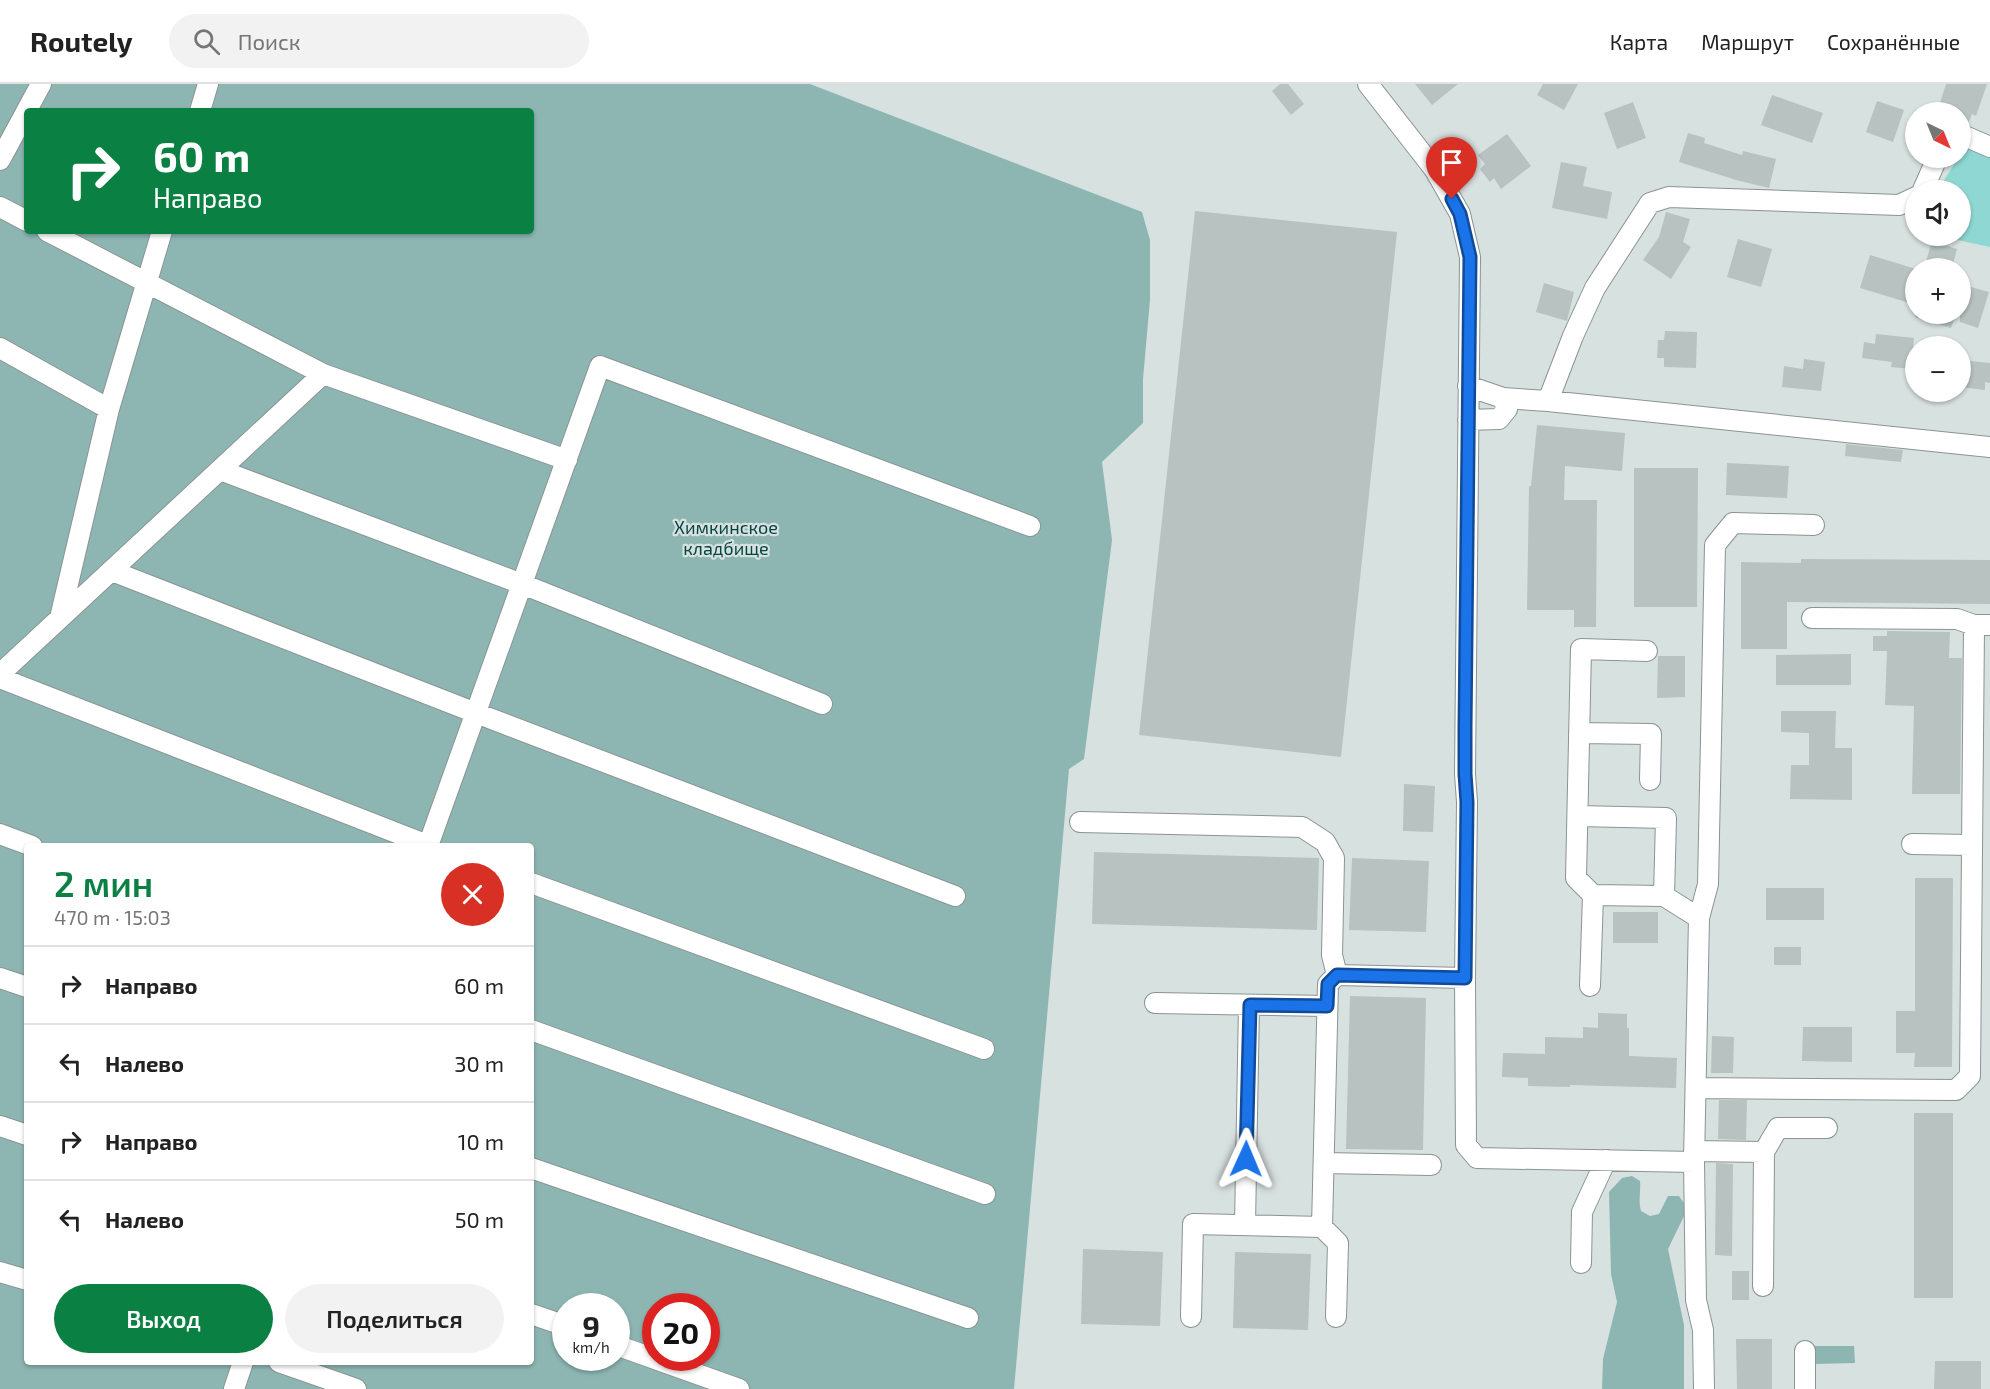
<!DOCTYPE html>
<html lang="ru">
<meta charset="utf-8">
<style>
:root{--surface:#fff;--page:#f2f2f2;--text:#222;--muted:#767676;--line:#e0e0e0;--accent:#0b8043}
body{margin:0;font-family:"Exo 2",sans-serif;background:var(--page);color:var(--text);height:100vh;display:flex;flex-direction:column;font-size:22px;white-space:nowrap}
*{box-sizing:border-box;margin:0}
p{font-size:20px;color:var(--muted)}
.icon{flex:none;width:33px;height:33px;fill:none;stroke:currentColor;stroke-width:2;stroke-linecap:round;stroke-linejoin:round}
.map{position:relative;flex:1;overflow:hidden}
.details{position:absolute;left:24px;top:759px;width:510px;height:522px;display:flex;flex-direction:column;background:var(--surface);border-radius:6px;box-shadow:0 2px 4px #0004}
.details>*{flex:none}
.top-card{position:absolute;left:24px;top:24px;width:510px;height:126px;border-radius:6px;box-shadow:0 2px 4px #0004;background:#0b8043;color:#fff;overflow:hidden}
.needle{width:39px;rotate:137deg}
.tools{position:absolute;left:1905px;top:18px;display:grid;gap:12px}
.tools a{display:grid;place-items:center;width:66px;height:66px;border-radius:50%;background:var(--surface);box-shadow:0 2px 4px #0004;font-size:30px}
.speed{position:absolute;left:552px;top:1209px;display:flex;gap:12px;font-size:30px;font-weight:700;text-align:center}
.speed>*{display:grid;place-content:center;width:78px;height:78px;border-radius:50%;background:var(--surface);box-shadow:0 2px 4px #0004;line-height:1}
.speed small{font-size:15px;font-weight:400}
.speed .limit{border:9px solid #d22;background:#fff;color:#111}
.pin{position:absolute;display:grid;place-items:center;width:51px;height:51px;color:#fff;margin:-62px -26px;border-radius:50% 50% 50% 0;rotate:-45deg;box-shadow:0 0 6px #0007}
.pin .icon{rotate:45deg}
.me{position:absolute;width:66px;margin:-33px;rotate:1deg;stroke-linejoin:round;filter:drop-shadow(0 0 4px #0008)}
.turn{display:flex;align-items:center;gap:21px;height:126px;padding:0 30px;font-size:27px}
.turn .icon{width:78px;height:78px;stroke-width:2.5}
.turn b{display:block;font-size:42px;line-height:51px}
.round{display:grid;place-items:center;flex:none;width:63px;height:63px;border-radius:32px;background:var(--page)}
.summary{display:flex;align-items:center;justify-content:space-between;height:102px;padding:0 30px}
h1{font-size:36px;font-weight:600;line-height:45px;color:var(--accent)}
.primary-button{display:flex;gap:12px;margin-top:auto;padding:12px 30px}
.primary-button a{flex:1;height:69px;border-radius:36px;background:var(--accent);color:#fff;font-size:24px;font-weight:600;line-height:69px;text-align:center}
.primary-button a+a{background:var(--page);color:var(--text)}
ul{padding:0;list-style:none}
li{display:flex;align-items:center;gap:18px;height:78px;padding:0 30px;border-top:2px solid var(--line)}
li div{flex:1}
li b{display:block;font-size:22px}
li em{font-style:normal}
header{display:flex;align-items:center;gap:36px;box-sizing:border-box;height:84px;padding:0 30px;background:var(--surface);border-bottom:2px solid var(--line)}
header strong{font-size:28px}
nav{display:flex;gap:33px;margin-inline-start:auto;font-size:21px}
.search{width:420px;height:54px;background:var(--page);display:flex;align-items:center;gap:15px;box-sizing:border-box;padding:0 21px;border-radius:33px;color:var(--muted);font-size:22px}
.map>svg:first-child{display:block}
.green{fill:#8db6b2;fill-rule:evenodd}
.water{fill:#8ed7d2}
.building{fill:#b7c2c1}
.lines{fill:none;stroke-linecap:round;stroke-linejoin:round}
.minor-casing{stroke:#8a9493;stroke-width:22}
.minor{stroke:#fff;stroke-width:20}
.route-casing{stroke:#114b97;stroke-width:15}
.route{stroke:#1a73e8;stroke-width:10}
.labels{text-anchor:middle;stroke-width:4.5;stroke-linejoin:round;paint-order:stroke}
.park-label{font-size:18px;fill:#004542;stroke:#d7e1e0}
</style>
<header>
<strong>Routely</strong>
<div class="search"><svg class="icon" aria-label="search" viewBox="0 0 24 24"><circle cx="10" cy="10" r="6"/><path d="M15 15l6 6"/></svg>Поиск</div>
<nav><a>Карта</a><a>Маршрут</a><a>Сохранённые</a></nav>
</header>
<div class="map">
<svg width="1990" height="1305" viewBox="0 0 1990 1305">
<rect width="100%" height="100%" fill="#d7e1e0"/>
<path class="green" d="M0,0H810L1142,128L1150,156V216L1143,295V339L1102,378L1112,456L1084,675L1069,685L1014,1305H0ZM27,27H531V147H27ZM27,762H531V1278H27ZM566,1222H616V1274H566ZM656,1222H706V1274H656Z
M1632,1092L1640,1097C1641,1108 1638,1117 1641,1127L1650,1132L1659,1130L1668,1112H1679L1684,1119L1685,1130L1668,1165L1684,1241V1305H1602L1603,1275L1617,1218L1611,1190L1609,1108L1622,1094Z
M1815,1262H1854L1855,1279L1815,1280Z"/>
<path class="water" d="M1968,64L1986,67L1990,73V163L1939,152H1960V106H1938L1958,74H1960L1961,70Z"/>
<path class="building" d="M1280,0H1288L1304,20L1291,31L1272,7Z
M1415,0H1458L1432,21Z
M1543,0H1578L1564,26L1537,11Z
M1946,0H1987L1976,32L1972,30L1968,40L1960,38V28H1953L1954,24L1940,19Z
M1772,11L1823,29L1812,59L1761,41Z
M1877,17L1904,26L1893,58L1866,48Z
M1633,18L1646,54L1617,65L1604,29Z
M1688,49L1705,54L1704,59L1742,71L1743,67L1776,75L1769,104L1736,96L1679,78Z
M1507,50L1531,82L1501,105L1494,94L1490,98L1480,85L1485,80L1478,71Z
M1561,78L1587,83L1583,102L1612,108L1607,135L1552,124Z
M1195,127L1397,148L1341,673L1139,651Z
M1666,128L1690,135L1683,158L1691,163L1671,195L1643,176L1659,153Z
M1738,155L1772,165L1761,203L1727,193Z
M1932,157L1957,165L1952,184H1924Z
M1870,171L1916,185V221L1860,204Z
M1544,199L1574,208L1567,237L1536,228Z
M1960,200L1989,208L1978,244L1960,238Z
M1916,230H1956L1951,244L1915,233Z
M1665,247L1697,248L1696,284L1664,283V274H1657L1658,256H1664Z
M1876,250L1914,254L1911,285L1891,283L1892,278L1862,274L1864,258L1875,260Z
M1804,275L1825,278L1821,307L1782,303L1784,282L1803,285Z
M1960,276L1990,279V299L1985,298V306L1960,303Z
M1537,341L1625,349L1622,387L1565,382L1564,416H1597L1596,543H1574V526H1527L1529,402H1531Z
M1846,360L1903,366L1901,378L1845,372Z
M1727,379L1789,382L1787,414L1726,411Z
M1634,384H1698L1697,523H1634Z
M1801,475L1990,476V520L1787,518V565H1741V478L1801,479Z
M1887,547L1950,548L1949,574H1962L1960,710H1912L1914,622L1885,621L1887,567H1873V552H1887Z
M1851,570V601H1776V571Z
M1658,572H1685V613L1657,614Z
M1781,627H1836L1835,664H1852V716L1790,715L1791,681H1809V649L1781,648Z
M1404,700L1435,702L1433,748L1403,747Z
M1094,768L1319,774L1317,846L1092,840Z
M1352,774L1429,777L1426,848L1349,846Z
M1915,794H1953L1952,983H1914L1915,969H1896V927H1915Z
M1766,804H1824V836H1766Z
M1613,828H1658V859H1613Z
M1774,863H1801V881H1774Z
M1350,912L1426,914L1423,1066L1346,1065Z
M1598,929L1627,930V944H1629V972L1677,974L1676,1004L1570,1001V1003L1528,1002V994L1502,993L1503,969L1545,970V953L1583,954V943L1598,944Z
M1803,943H1852V978L1802,977Z
M1712,952L1734,953L1733,989H1711Z
M1719,1016H1747L1746,1056L1718,1055Z
M1914,1029H1953V1214H1914Z
M1716,1079L1733,1080L1732,1172L1715,1171Z
M1083,1165L1163,1168L1160,1242L1081,1240Z
M1235,1168L1311,1170L1308,1246L1233,1244Z
M1732,1187H1749V1216H1732Z
M1736,1255H1772V1305H1737Z
M1935,1277H1981V1305H1934Z"/>
<g class="lines">
<defs>
<path id="minor" d="M1368,0L1435,86L1460,130L1470,173L1465,690L1467,718L1465,894L1466,1061L1477,1074L1694,1078
M200,27L208,0
M1960,50L1990,63
M0,76L41,0
M1923,106L1937,74
M1916,113L1899,121L1669,113L1650,119L1595,204L1573,252L1548,317L1990,363
M0,123L27,137
M47,147L323,290L567,376
M0,264L109,325
M1503,314L1548,317
M1468,336L1499,335L1507,325L1503,314L1468,302
M220,386L522,500L822,620
M112,487L476,629L955,812
M60,534L109,325L162,147
M1812,534L1957,535L1974,541
M0,590L323,290
M0,594L430,762
M1579,649L1651,650L1650,696
M1578,732L1666,734L1664,812
M1080,738L1302,743L1325,758L1334,774L1332,871L1337,891
M0,750L32,762
M1912,760L1972,761
M428,762L600,282L1030,442
M531,799L984,965
M1593,811L1576,794L1581,565L1647,567
M0,894L27,903
M1590,902L1593,811L1664,812L1699,834
M1155,919L1327,922
M531,946L985,1110
M1696,1004L1956,1006L1970,992L1974,541H1990
M0,1042L27,1051
M1694,1067L1764,1068L1778,1044H1827
M1324,1079L1431,1081
M531,1084L968,1234
M1245,1141L1249,921
M1581,1179L1582,1128L1606,1076
M0,1188L27,1196
M1763,1202L1764,1068
M531,1230L566,1242
M1191,1233L1193,1140L1322,1143
M1336,1233L1338,1159L1322,1143L1328,900L1337,891L1465,894
M616,1261L739,1305
M279,1278L356,1305
M234,1305L243,1278
M1704,1305L1703,1246L1696,1216L1694,1078L1699,834L1708,800L1715,461L1733,439L1814,441
M1805,1305V1267"/>
</defs>
<use href="#minor" class="minor-casing"/>
<use href="#minor" class="minor"/>
</g>
<g class="lines">
<defs>
<path id="route" d="M1246,1075L1250,921L1327,922L1328,900L1337,891L1465,894L1467,718L1465,690V643L1470,173L1460,130L1452,115"/>
</defs>
<use href="#route" class="route-casing"/>
<use href="#route" class="route"/>
</g>
<g class="labels">
<g class="park-label">
<text x="726" y="450">Химкинское<tspan x="726" dy="21">кладбище</tspan></text>
</g>
</g>
</svg>
<div class="tools">
<a><svg class="needle" viewBox="-14 -14 28 28"><path d="M0-13l5 13h-10z" fill="#e53935"/><path d="M0 13l5-13h-10z" fill="#767676"/></svg></a>
<a><svg class="icon" aria-label="sound" viewBox="0 0 24 24"><path d="M4 9h4l5-4v14l-5-4H4zM17 9q2 3 0 6"/></svg></a>
<a>+</a>
<a>−</a>
</div>
<div class="speed"><div>9<small>km/h</small></div><div class="limit">20</div></div>
<div class="pin" style="left:1452px;top:115px;background:#d93025"><svg class="icon" aria-label="arrive" viewBox="0 0 24 24"><path d="M6 21V4h12l-3 4 3 4H6"/></svg></div>
<svg class="me" style="left:1246px;top:1075px" viewBox="-20 -20 40 40"><path d="M0-17L14 15 0 8-14 15z" fill="#1a73e8" stroke="#fff" stroke-width="4"/></svg>
<div class="top-card">
<div class="turn"><svg class="icon" aria-label="right" viewBox="0 0 24 24"><path d="M7 20v-9h11M14 6l5 5-5 5"/></svg><div><b>60 m</b>Направо</div></div>
</div>
<section class="details">
<div class="summary"><div><h1>2 мин</h1><p>470 m · 15:03</p></div><a class="round" style="background:#d93025;color:#fff"><svg class="icon" aria-label="close" viewBox="0 0 24 24"><path d="M6 6l12 12M18 6L6 18"/></svg></a></div>
<ul>
<li><svg class="icon" aria-label="right" viewBox="0 0 24 24"><path d="M7 20v-9h11M14 6l5 5-5 5"/></svg><div><b>Направо</b></div><em>60 m</em></li>
<li><svg class="icon" aria-label="left" viewBox="0 0 24 24"><path d="M17 20v-9H6M10 6l-5 5 5 5"/></svg><div><b>Налево</b></div><em>30 m</em></li>
<li><svg class="icon" aria-label="right" viewBox="0 0 24 24"><path d="M7 20v-9h11M14 6l5 5-5 5"/></svg><div><b>Направо</b></div><em>10 m</em></li>
<li><svg class="icon" aria-label="left" viewBox="0 0 24 24"><path d="M17 20v-9H6M10 6l-5 5 5 5"/></svg><div><b>Налево</b></div><em>50 m</em></li>
</ul>
<div class="primary-button"><a>Выход</a><a>Поделиться</a></div>
</section>
</div>
